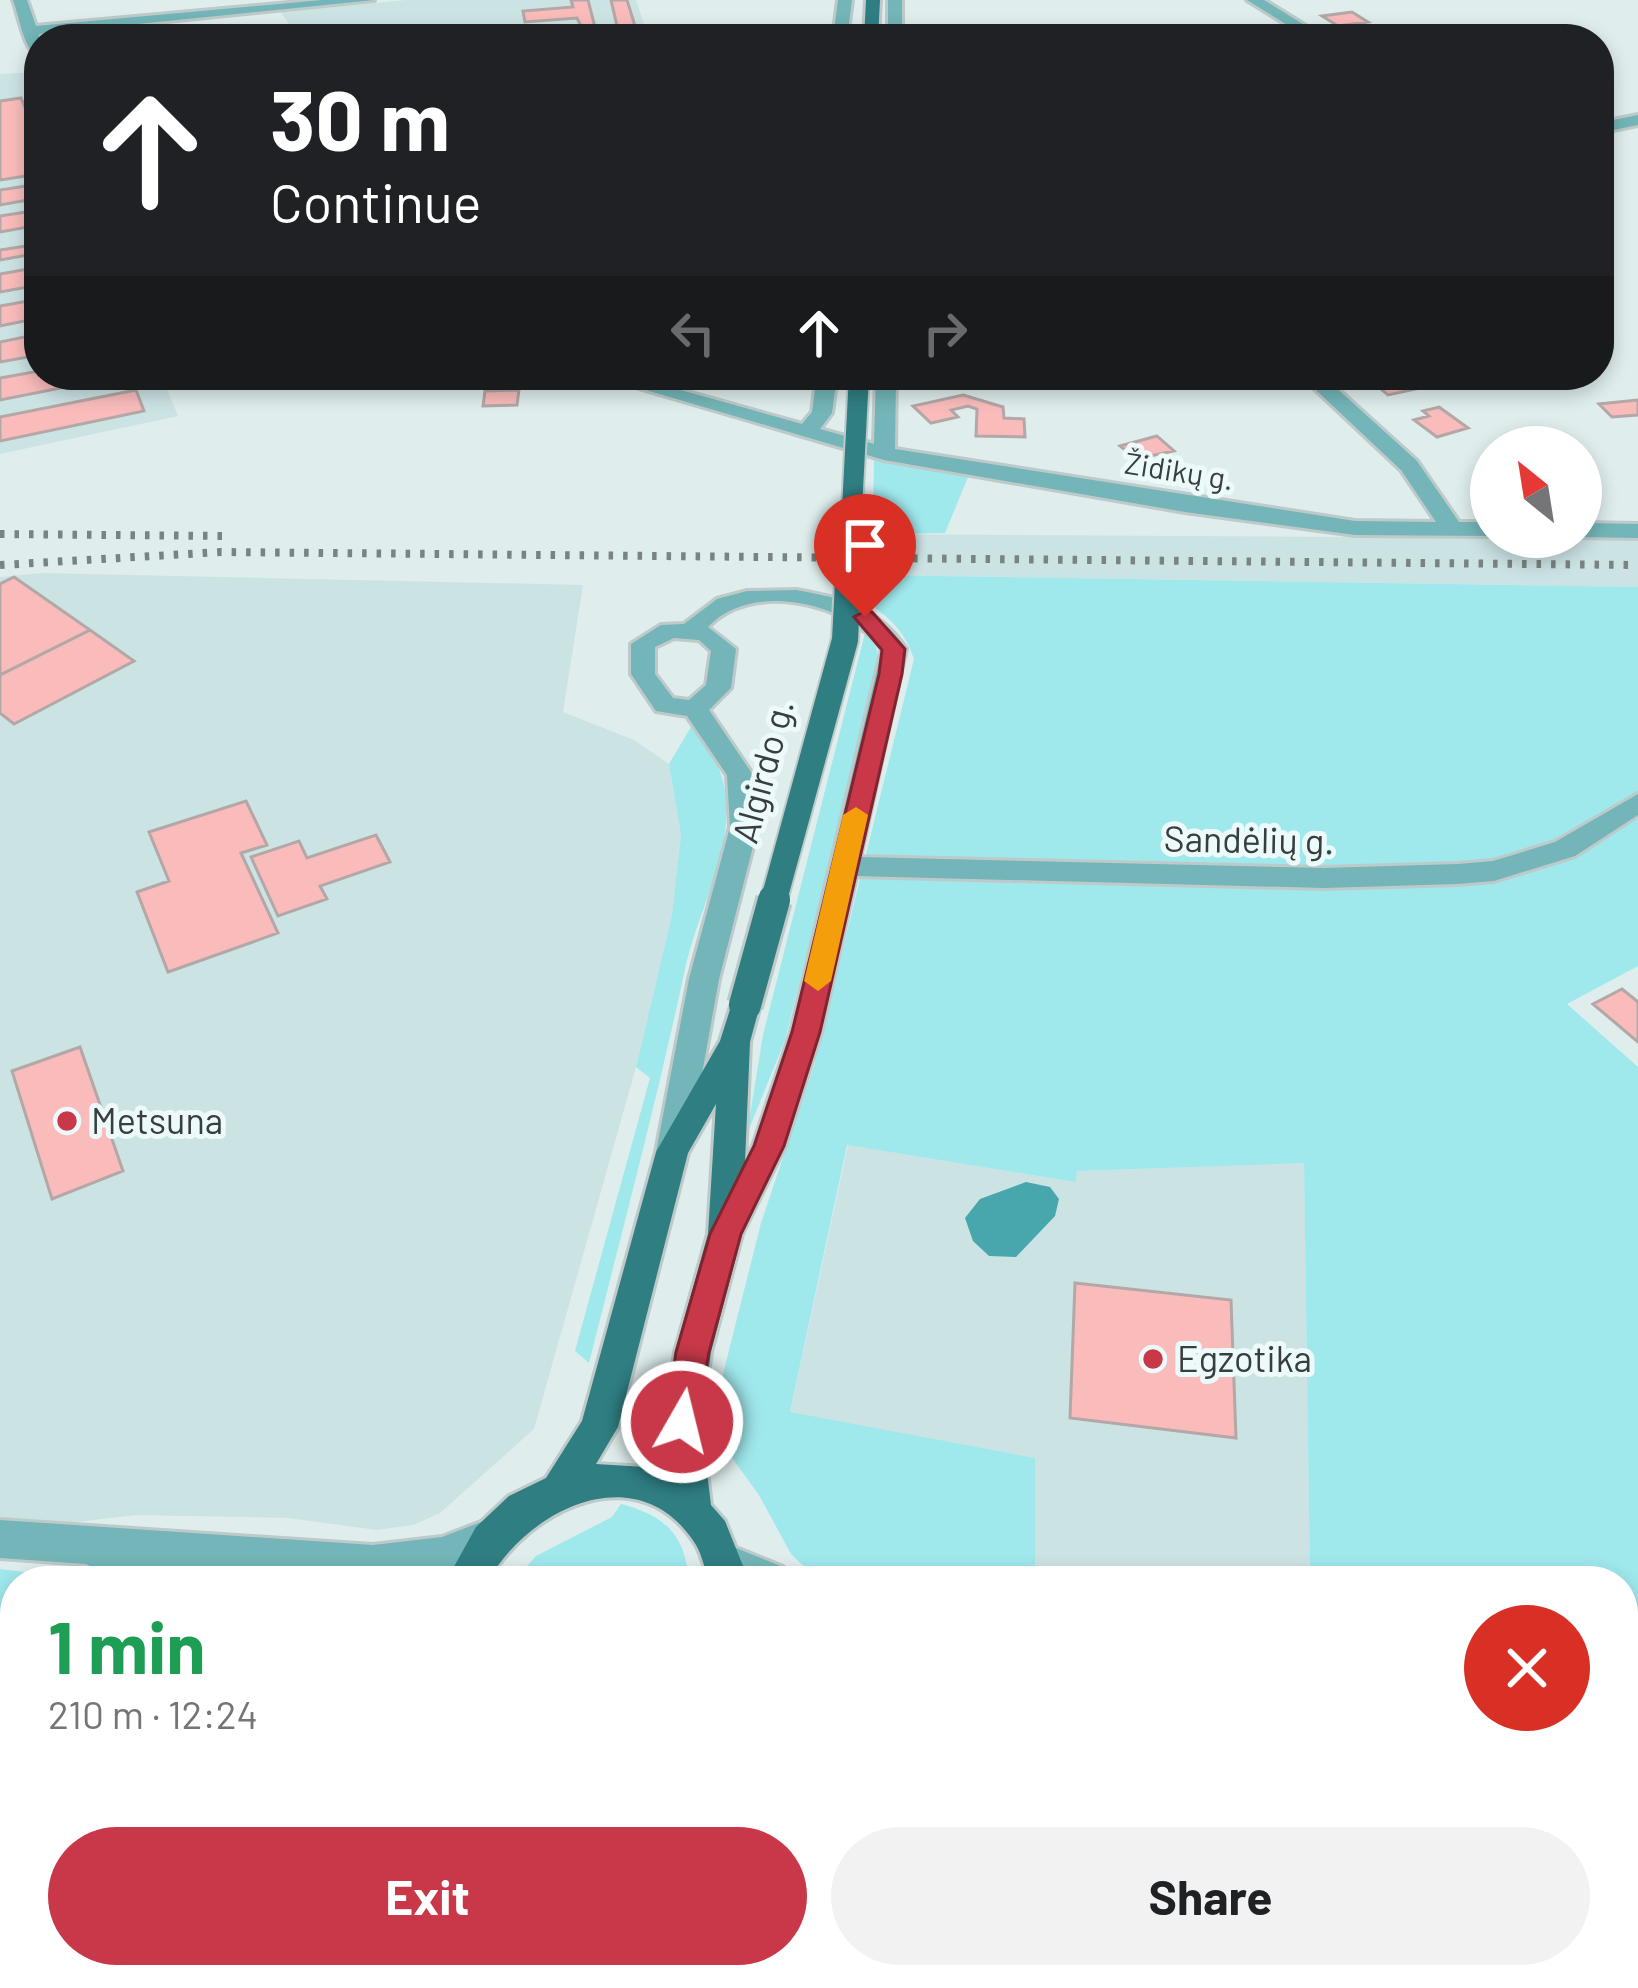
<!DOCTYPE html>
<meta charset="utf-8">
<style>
:root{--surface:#fff;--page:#f2f2f2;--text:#202124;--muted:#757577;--accent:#c83849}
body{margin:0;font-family:Barlow,sans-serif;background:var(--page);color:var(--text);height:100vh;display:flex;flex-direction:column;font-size:45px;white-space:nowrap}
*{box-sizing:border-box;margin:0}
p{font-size:39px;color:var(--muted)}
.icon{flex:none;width:66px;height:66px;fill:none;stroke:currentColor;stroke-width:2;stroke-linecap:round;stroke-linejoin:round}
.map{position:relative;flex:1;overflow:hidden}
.side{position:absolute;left:0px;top:1566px;width:1638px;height:423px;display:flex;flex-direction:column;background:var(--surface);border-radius:48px 48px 0 0;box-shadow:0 6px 18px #0003}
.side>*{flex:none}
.banner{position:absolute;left:24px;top:24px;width:1590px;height:366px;border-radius:48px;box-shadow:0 6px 18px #0003;background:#202124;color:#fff;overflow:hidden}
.needle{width:78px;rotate:330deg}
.controls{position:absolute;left:1470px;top:426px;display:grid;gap:24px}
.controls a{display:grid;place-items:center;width:132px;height:132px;border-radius:50%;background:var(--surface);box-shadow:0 6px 18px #0003;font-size:60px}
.pin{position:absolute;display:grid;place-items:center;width:102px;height:102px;color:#fff;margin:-123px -51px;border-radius:50% 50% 50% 0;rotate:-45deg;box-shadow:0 0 12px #0007}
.pin .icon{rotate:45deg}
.me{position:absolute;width:132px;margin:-66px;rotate:8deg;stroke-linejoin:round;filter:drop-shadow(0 0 9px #0008)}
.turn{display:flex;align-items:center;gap:42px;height:252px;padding:0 48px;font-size:54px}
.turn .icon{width:156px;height:156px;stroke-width:2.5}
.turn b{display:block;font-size:84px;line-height:102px}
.lanes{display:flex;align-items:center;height:114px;padding:0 48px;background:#0003;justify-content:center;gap:60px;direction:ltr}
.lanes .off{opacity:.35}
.round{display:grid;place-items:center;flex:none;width:126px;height:126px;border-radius:63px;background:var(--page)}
.head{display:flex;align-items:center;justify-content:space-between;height:204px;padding:0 48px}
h1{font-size:72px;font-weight:700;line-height:90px;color:#1e9e55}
.action{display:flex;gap:24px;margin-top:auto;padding:24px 48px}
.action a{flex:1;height:138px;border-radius:72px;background:var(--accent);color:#fff;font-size:48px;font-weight:700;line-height:138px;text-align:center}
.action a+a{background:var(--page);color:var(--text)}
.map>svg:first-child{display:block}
.built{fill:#cce3e4}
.green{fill:#9fe8ec}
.water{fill:#48a7ac}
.building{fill:#f9bcbb;stroke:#b3a7a7;stroke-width:3}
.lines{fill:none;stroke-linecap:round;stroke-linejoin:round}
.street-casing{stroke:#becaca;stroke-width:6}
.primary-casing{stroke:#becaca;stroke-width:6}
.street{fill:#73b5b8;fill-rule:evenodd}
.primary{fill:#2f7e82;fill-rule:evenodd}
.rail{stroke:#7a8383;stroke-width:8;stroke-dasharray:4.5 10;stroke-linecap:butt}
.primary-bridge-far2-casing{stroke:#becaca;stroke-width:24;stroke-linecap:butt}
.primary-bridge-far1-casing{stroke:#becaca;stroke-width:30;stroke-linecap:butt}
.primary-bridge-casing{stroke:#becaca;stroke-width:38;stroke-linecap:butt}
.primary-bridge-far2{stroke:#2f7e82;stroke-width:20}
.primary-bridge-far1{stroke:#2f7e82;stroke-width:26}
.primary-bridge{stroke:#2f7e82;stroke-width:32}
.route{fill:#c83849;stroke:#82242f;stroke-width:3}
.slow{fill:#f59e0b}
.poi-dot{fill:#c83849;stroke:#edfafb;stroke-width:4.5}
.labels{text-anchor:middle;stroke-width:10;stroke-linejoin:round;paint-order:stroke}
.far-street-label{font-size:30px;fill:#383d3d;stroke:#edfafb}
.street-label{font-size:36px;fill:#383d3d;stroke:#edfafb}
.poi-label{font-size:36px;fill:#383d3d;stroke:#edfafb;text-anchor:start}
</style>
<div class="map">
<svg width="1638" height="1988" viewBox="0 0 1638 1988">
<rect width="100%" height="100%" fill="#dfeded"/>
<path class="built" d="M406,0H636L649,39H299L281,12Z
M39,72V375H161L178,416L0,454V74Z
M873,534L1638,539V587L872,575Z
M43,573L583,585L563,712L634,740L669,764L681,835L672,915L636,1067L534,1429L440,1513L413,1525L377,1530L288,1518L136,1515L52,1525L0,1519V577Z
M848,1145L1074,1182L1076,1171L1304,1163L1310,1581H1079L1035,1567V1458L790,1413Z"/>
<path class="green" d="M874,460L968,477L945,533L873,534Z
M872,575L1638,587V966L1567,1004L1638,1067V1695L1623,1693V1581H1310L1304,1163L1077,1171L1075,1182L847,1145L790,1412L1035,1458V1567L910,1574L849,1566L842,1581H837L808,1570L791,1554L759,1495L727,1451L715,1406L761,1223L814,1066L914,659C905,632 892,620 870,604Z
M865,633L876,645L879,666L785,1040L747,1134L763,1035Z
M691,727C710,745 724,772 726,799C731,857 697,913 685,969C657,1101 622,1231 589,1363L575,1351L650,1078L636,1067L672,915L681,835L669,764Z
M621,1504C665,1516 685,1534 689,1581H514L536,1556L612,1517Z
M0,1569L97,1581H15V1974H416L412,1988H0Z
M1623,1769L1638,1771V1988H972L973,1974H1623Z
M601,1974H785L783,1988H598Z"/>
<path class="water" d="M1026,1182L1050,1187L1059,1199L1055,1216L1016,1257L989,1256L973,1241L965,1218L980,1199Z"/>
<path class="building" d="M571,0H588L598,39H508L507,33L582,28L577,18L525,22L523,11L573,7Z
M611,0H627L639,39H620Z
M1352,12L1368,22L1338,26L1322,16Z
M21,98L27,112L39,111V174L0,180V101Z
M39,184V198L0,205V190Z
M39,210V225L0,232V216Z
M39,244V253L0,260V250Z
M39,267V285L0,292V274Z
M39,299V318L0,326V306Z
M39,334V355L0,362V342Z
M39,371V375H126L0,400V378Z
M1364,375H1410L1425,387L1388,395Z
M136,390L144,411L0,441V417Z
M519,390L517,405L483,406L485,391Z
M963,395L1003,407L1004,418L1024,419L1025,437L976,436L977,409L968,406L951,410L958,417L931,423L913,406Z
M1638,400V415L1612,417L1599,404Z
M1439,407L1468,428L1437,437L1414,420L1429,416L1423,411Z
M1157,436L1174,451L1136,459L1120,446Z
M14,577L90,630L0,675V584Z
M90,630L134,661L14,724L0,713V675Z
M246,801L267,845L241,853L278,933L168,972L137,892L169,881L149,832Z
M376,835L390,862L320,886L327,899L278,916L251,857L299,841L307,858Z
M1622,989L1638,1002V1042L1593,1004Z
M80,1047L123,1171L52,1199L12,1071Z
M1075,1283L1231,1300L1236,1438L1070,1418Z
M785,1974H973L972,1988H783Z"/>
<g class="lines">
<defs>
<path id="street" d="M13,0H27L36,26L322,0H374L39,34V58C23,48 20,19 13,0Z
M838,0H852L847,39H833Z
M888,0H902V25L913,39H898L888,26Z
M1247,0H1264L1327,39H1310Z
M1638,115V125L1599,133V123Z
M595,375H627L802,424L812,412L817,375H837L832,413L820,429L874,444L876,375H896L895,449L1355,521L1436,522L1401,470L1300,375H1322L1417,461L1459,522H1491V536L1355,535L1185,512L884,460Z
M1581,523L1638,524V538L1581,537Z
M796,590C843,598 879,608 906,649L860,857L1324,868L1458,864L1493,861L1555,842L1638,794V815L1575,856L1494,881L1458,884L1324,888L856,876L821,1032L785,1146L737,1244L725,1248L713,1244L708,1234L753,1146L791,1032L882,649C848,602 751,580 708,627L736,649L731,688L709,710L753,775L758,827L719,979L688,1152L684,1161L672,1165L660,1161L656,1152L689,979L730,827L727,775L687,716L656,711L631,674V644L661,625L684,624L717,599L747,591ZM674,638L699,640L711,651L706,685L689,700L673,698L655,674V647Z
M489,1519L503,1525L508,1538L503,1551L442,1575L391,1581L205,1572L209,1581H121L86,1564L0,1558V1520L373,1545L442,1537Z
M726,1544L783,1567L789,1581H723L712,1577L706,1563L712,1549Z
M1623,1707L1638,1708V1750L1623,1749Z"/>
<path id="primary" d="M866,0H880L878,39H864Z
M745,994L756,997L760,1005L750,1042L742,1234L711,1352L701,1422L711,1505L725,1521L749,1581H709C705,1570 702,1555 696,1545C640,1455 530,1507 488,1581H446L476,1527L509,1496L546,1478L582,1421L656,1152L720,1041L734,997ZM716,1104L708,1234L675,1352L665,1422L670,1477L645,1467L596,1464L618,1427L688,1153Z
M435,1974H481L478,1988H432Z
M524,1974H570L566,1988H520Z"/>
</defs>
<use href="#street" class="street-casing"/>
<use href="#primary" class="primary-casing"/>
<use href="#street" class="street"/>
<use href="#primary" class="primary"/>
<path class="rail" d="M0,534L228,536
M0,565L221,552L1638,565"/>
<defs>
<path id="primary-bridge-far2" d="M851,528L859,375"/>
<path id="primary-bridge-far1" d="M773,903L845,640L851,525"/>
<path id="primary-bridge" d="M745,1005L774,900"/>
</defs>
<use href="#primary-bridge-far2" class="primary-bridge-far2-casing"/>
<use href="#primary-bridge-far1" class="primary-bridge-far1-casing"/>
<use href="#primary-bridge" class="primary-bridge-casing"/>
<use href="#primary-bridge-far2" class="primary-bridge-far2"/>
<use href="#primary-bridge-far1" class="primary-bridge-far1"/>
<use href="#primary-bridge" class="primary-bridge"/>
</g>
<path class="route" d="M865,611L872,612L905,649L902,674L820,1032L784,1146L741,1234L709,1352L694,1433L682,1437L671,1433L666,1422L676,1352L710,1234L754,1146L792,1032L879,674L882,650L854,617Z"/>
<path class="slow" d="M856,807L868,815L831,981L818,991L804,981L843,815Z"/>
<g class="poi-dot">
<circle cx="67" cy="1121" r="12"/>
<circle cx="1153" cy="1359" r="12"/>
</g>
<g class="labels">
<g class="far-street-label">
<text transform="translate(1179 472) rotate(9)" y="10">Židikų g.</text>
</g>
<g class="street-label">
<text transform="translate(763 771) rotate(-75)" y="13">Algirdo g.</text>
<text transform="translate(1249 840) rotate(1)" y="13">Sandėlių g.</text>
</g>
<g class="poi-label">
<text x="91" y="1134">Metsuna</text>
<text x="1177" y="1372">Egzotika</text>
</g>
</g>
</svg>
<div class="controls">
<a><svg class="needle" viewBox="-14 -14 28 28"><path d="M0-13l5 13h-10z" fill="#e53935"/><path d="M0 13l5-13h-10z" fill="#757577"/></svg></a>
</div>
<div class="pin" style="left:865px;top:617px;background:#d93025"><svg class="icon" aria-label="arrive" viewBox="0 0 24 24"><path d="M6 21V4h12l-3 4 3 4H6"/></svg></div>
<svg class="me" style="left:682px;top:1422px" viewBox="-20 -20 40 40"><circle r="17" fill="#c83849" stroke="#fff" stroke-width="3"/><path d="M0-11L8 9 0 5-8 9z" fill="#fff"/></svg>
<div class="banner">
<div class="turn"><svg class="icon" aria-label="ahead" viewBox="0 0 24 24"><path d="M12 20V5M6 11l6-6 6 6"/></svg><div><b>30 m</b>Continue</div></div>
<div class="lanes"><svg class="icon off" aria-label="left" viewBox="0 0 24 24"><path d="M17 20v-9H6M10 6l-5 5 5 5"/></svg><svg class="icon" aria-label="ahead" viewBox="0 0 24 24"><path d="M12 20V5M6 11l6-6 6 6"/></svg><svg class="icon off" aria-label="right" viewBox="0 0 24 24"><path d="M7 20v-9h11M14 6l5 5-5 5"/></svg></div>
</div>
<section class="side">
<div class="head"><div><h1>1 min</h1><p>210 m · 12:24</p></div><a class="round" style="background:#d93025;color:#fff"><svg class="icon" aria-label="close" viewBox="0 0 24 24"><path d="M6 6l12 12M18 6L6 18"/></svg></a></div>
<div class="action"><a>Exit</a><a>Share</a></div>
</section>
</div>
